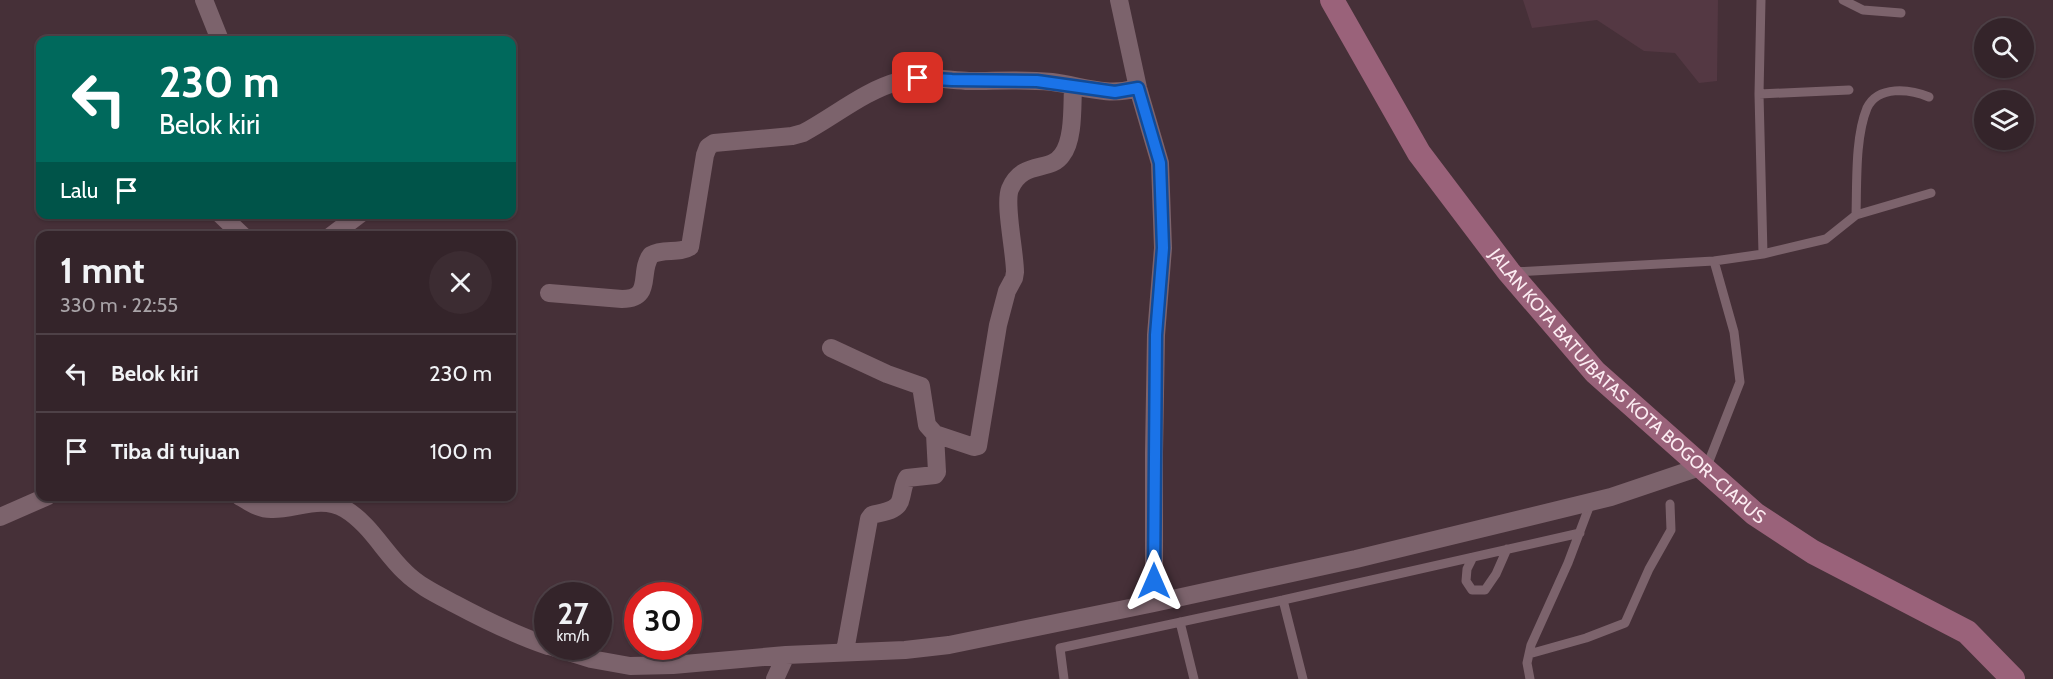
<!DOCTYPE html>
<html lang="id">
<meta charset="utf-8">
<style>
:root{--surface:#34242a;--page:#3c2c32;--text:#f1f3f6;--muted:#a9a4a8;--line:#4e4147}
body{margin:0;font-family:Cabin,sans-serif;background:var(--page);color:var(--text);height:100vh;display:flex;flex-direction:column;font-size:22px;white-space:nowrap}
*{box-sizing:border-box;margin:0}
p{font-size:20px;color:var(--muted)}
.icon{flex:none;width:33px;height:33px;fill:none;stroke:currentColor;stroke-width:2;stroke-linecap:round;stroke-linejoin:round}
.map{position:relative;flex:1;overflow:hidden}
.side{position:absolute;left:36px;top:231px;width:480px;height:270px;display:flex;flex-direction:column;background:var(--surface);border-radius:12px;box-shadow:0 2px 4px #0004,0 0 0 2px var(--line)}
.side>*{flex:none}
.hud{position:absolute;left:36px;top:36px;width:480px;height:183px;border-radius:12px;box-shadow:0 2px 4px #0004,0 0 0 2px var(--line);background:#00695c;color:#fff;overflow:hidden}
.fabs{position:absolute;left:1974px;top:18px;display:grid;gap:12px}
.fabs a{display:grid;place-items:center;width:60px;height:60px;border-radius:50%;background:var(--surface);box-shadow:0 2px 4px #0004,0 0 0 2px var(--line);font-size:30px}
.speed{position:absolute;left:534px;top:582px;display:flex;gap:12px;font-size:30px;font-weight:700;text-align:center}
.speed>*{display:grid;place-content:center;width:78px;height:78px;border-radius:50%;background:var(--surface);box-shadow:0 2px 4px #0004,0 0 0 2px var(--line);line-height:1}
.speed small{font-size:15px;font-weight:400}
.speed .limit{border:9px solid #d22;background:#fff;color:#111}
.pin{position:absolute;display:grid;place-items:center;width:51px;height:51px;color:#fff;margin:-26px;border-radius:12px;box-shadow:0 3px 9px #0006}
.me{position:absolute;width:66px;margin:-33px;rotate:0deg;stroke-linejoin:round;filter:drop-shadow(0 0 4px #0008)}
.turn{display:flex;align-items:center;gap:21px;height:126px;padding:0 24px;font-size:27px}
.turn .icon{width:78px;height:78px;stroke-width:2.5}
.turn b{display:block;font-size:42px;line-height:51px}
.then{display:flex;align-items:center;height:57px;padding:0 24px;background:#0003;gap:12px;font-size:22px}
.round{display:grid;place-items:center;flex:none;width:63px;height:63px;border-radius:32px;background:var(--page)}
.overview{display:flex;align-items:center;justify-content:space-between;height:102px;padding:0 24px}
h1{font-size:36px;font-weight:800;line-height:45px}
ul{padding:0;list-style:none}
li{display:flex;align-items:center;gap:18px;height:78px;padding:0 24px;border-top:2px solid var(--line)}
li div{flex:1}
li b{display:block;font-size:22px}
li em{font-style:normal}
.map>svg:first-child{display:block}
.built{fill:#543843}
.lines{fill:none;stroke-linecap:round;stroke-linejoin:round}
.lane{stroke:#7c636c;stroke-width:9}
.street{stroke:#7c636c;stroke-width:18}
.secondary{stroke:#9a627a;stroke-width:24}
.route-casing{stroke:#114b97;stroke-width:15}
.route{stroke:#1a73e8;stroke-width:10}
.labels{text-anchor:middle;stroke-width:6;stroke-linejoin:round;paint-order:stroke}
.street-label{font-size:18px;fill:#fcecf2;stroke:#3c262e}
</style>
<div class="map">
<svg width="2053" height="679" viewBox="0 0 2053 679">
<rect width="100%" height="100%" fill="#463038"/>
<path class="built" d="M1523,0H1718L1717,81L1699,83L1675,53L1644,51L1597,20L1532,28Z"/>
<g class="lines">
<path class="lane" d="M1761,0L1759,94L1763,254
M1843,0L1863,10L1901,13
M1759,94L1849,90
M1856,215L1931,193
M1514,272L1714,261L1763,254L1826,239L1856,215C1857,183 1855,137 1867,108C1878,85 1910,89 1929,97
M1703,465L1709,461L1740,382L1734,332L1714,261
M1473,557L1467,569L1466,581L1472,590H1485L1496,574L1507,549
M1180,622L1194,679
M1529,654L1586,638L1625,623L1649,569L1671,530L1670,504
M1064,679L1060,648L1283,600
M1303,679L1283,600L1580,533
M1530,679L1527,663L1531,645L1568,563L1591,502"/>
<path class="street" d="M204,0L220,40
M1119,0L1138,88L1160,163L1163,248L1156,335L1154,453V603
M220,214L243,236
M331,236L360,214
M549,293L622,299C654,299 638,272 651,255C663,248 679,254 690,247L705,155L708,147L714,143L792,136L803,133C835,116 865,90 900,81C922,75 947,80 969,81C997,81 1024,79 1052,82C1083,86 1106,97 1138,88
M831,348L887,374L921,386L927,425L935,434
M239,496C249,502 260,510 273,509C297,509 321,495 345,509C370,524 384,552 405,572C419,586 438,595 455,604C485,620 516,635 548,646
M0,517L48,496
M549,646L591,659L630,666L673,665L786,655L905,650L949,645L1154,603L1356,559L1611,497L1700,467
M845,651L869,519L872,515C883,512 899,511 901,498C903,491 903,485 907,478L935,475L937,472L935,434L974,447L978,446L998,325L1007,291L1014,278L1015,272C1015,252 1004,204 1010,189C1023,159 1050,173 1062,155C1074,140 1072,106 1073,87
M775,679L786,655"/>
<path class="secondary" id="s1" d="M1332,0L1419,153L1509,272L1595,372L1755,514L1813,552L1967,632L2013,679"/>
</g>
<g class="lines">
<defs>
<path id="route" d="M918,78L952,80L1037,81L1115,92L1138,88L1160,163L1163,248L1156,335L1154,581"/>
</defs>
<use href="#route" class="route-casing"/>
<use href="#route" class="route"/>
</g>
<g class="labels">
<g class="street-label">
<text dy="6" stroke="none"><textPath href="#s1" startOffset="490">JALAN KOTA BATU/BATAS KOTA BOGOR–CIAPUS</textPath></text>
</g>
</g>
</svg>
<div class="fabs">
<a><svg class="icon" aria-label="search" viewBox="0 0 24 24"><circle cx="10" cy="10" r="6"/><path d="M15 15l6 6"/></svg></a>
<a><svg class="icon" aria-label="layers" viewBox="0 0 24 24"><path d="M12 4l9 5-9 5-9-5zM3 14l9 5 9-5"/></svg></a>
</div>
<div class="speed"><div>27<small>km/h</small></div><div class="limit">30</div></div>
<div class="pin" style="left:918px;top:78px;background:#d93025"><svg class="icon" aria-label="arrive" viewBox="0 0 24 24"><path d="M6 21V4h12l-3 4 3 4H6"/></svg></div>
<svg class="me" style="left:1154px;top:581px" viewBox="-20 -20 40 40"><path d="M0-17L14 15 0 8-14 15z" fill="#1a73e8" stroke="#fff" stroke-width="4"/></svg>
<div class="hud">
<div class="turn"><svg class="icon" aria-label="left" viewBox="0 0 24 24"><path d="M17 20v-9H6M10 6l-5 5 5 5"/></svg><div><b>230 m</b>Belok kiri</div></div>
<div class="then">Lalu<svg class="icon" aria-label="arrive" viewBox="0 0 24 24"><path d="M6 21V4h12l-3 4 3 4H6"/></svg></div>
</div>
<section class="side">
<div class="overview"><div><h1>1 mnt</h1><p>330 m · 22:55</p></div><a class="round"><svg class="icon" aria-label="close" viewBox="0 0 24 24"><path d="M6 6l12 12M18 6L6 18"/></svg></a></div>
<ul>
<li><svg class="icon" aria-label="left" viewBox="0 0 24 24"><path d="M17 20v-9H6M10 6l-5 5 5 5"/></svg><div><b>Belok kiri</b></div><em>230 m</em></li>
<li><svg class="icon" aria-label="arrive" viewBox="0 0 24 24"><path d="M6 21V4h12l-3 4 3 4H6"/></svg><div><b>Tiba di tujuan</b></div><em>100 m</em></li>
</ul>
</section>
</div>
